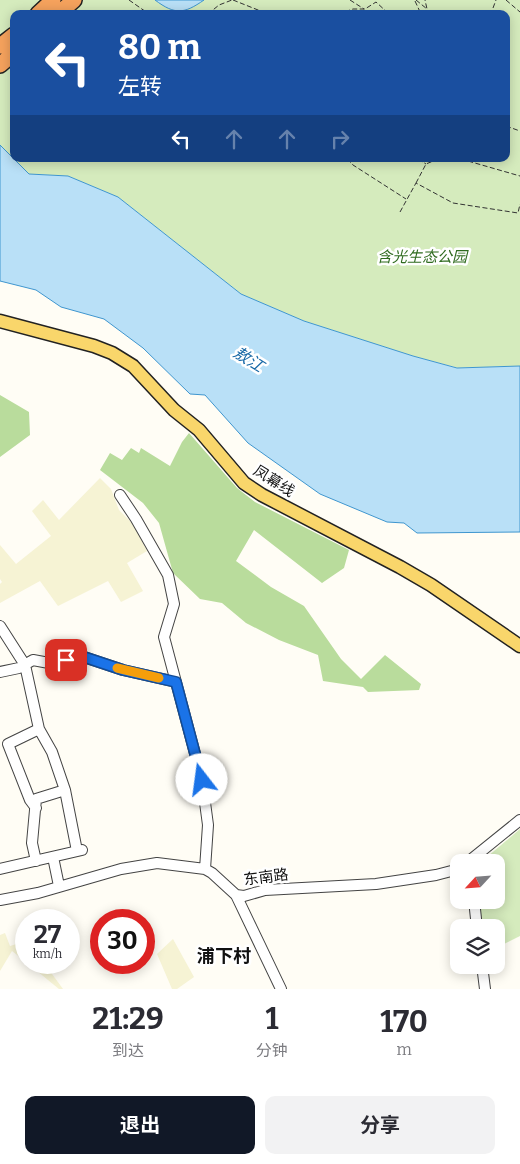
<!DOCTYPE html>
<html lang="zh">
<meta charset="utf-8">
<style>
:root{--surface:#fff;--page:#f2f2f3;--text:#2b2b33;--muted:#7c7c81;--accent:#111827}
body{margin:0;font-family:Bitter,"Noto Sans SC",serif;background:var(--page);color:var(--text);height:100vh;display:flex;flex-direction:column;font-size:19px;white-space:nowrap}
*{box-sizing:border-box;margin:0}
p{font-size:16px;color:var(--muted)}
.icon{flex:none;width:28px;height:28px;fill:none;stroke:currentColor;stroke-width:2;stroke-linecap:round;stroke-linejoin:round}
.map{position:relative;height:989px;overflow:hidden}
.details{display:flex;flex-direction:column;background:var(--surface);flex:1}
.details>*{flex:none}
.hud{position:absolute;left:10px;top:10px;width:500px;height:152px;border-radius:10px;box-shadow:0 2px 12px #0003;background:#1a4fa0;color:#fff;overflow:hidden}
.needle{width:32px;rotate:244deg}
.controls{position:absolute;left:450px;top:854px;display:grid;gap:10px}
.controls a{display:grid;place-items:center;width:55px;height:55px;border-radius:10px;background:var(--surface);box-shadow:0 2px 12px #0003;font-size:25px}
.speed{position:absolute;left:15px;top:909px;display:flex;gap:10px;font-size:25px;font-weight:700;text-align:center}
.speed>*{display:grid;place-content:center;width:65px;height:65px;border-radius:50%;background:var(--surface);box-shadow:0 2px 12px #0003;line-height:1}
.speed small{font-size:12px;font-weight:400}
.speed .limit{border:8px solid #d22;background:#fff;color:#111}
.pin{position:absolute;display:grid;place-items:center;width:42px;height:42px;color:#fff;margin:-21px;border-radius:10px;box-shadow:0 2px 8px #0006}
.me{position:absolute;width:55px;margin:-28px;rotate:345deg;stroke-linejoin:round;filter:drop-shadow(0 0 4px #0008)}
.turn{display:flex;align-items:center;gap:18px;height:105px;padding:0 25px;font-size:22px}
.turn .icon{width:65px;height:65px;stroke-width:2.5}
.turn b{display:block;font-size:35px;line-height:42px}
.lanes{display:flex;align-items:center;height:48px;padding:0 25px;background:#0003;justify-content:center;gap:25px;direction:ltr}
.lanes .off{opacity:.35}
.eta{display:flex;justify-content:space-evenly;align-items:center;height:85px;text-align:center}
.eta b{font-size:30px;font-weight:700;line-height:35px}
.primary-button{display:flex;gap:10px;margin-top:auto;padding:10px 25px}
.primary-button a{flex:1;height:58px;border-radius:10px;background:var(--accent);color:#fff;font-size:20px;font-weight:700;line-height:58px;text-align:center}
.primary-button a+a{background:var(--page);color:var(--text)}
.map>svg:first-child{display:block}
.farmland{fill:#f6f3d4}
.green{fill:#d5ebbd;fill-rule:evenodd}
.forest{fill:#b9dc9c}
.water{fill:#b9e0f7;stroke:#3f96cf}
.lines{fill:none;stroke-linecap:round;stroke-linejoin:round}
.minor-casing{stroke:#444;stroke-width:12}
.major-casing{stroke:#222;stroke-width:15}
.highway-casing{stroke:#222;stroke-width:18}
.path{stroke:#333;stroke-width:1;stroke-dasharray:5 2.5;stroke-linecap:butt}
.minor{stroke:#fff;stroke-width:10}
.major{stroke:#f9d66b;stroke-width:12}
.highway{stroke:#f5a25d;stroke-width:15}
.route-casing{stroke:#114b97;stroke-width:12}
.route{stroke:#1a73e8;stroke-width:9}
.slow{stroke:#f59e0b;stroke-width:9}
.labels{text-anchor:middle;stroke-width:5;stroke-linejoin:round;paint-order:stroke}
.park-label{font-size:15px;font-style:italic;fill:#2f6b1f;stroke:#fff}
.street-label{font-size:15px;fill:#111;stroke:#fff}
.water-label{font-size:16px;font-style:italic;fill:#1768a6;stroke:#fff}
.quarter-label{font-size:18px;font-weight:bold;fill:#111;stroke:#fff}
</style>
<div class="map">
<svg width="520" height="989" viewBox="0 0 520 989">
<rect width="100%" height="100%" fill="#fffdf5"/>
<path class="farmland" d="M100,478L111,489L119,510L133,524L147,551L127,563L143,591L121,602L108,581L58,606L40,581L0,603V584L2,582L0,579V545L16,564L51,536L32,511L43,500L59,520Z
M5,933L10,946L26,941V962L12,951L0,971V935Z
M173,939L194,977L177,989H172L157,954Z
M26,962L44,963L63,989H59Z"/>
<path class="green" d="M0,0H520V366L458,368L413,356L304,321L241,294L118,197L68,176L29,174L0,145ZM14,14H506V159H14Z
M520,829V936L496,948V928L481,927L478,900H496V862H481Z"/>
<path class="forest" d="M0,395L29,412L30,435L0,457Z
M189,433L237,488L255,502L349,550L344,568L322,583L254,530L236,561L271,587L304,606L341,659L361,679L385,655L421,684L419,690L368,692L363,687L323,681L318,655L279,640L246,623L222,603L200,599L173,573L159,523L143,503L100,470L110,453L122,460L131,448L139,453L141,448L170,466L182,442Z"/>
<path class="water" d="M155,0H204C184,14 175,15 155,0Z
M0,145L29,174L68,176L118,197L241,294L304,321L413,356L457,368L520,366V532L417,533L404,523L387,522L320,494L248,443L205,395L190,394L143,348L104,319L61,307L36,290L0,281Z"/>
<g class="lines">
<defs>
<path id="minor" d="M120,495L136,519L168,575L174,604L164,637L202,780L208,825L205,869
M0,626L25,665L39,729L52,752L65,790L77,851
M0,672L19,668L33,660L49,663L84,657L123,670L176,682
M36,808L30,800L8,744L39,729
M53,857L59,886
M36,861L32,843L36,799L65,790
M468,862L520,820
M0,869L82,850
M236,895L281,989
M0,900L38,893L121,869L157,863L205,869L212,873L236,895L244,896L265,890L376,884L436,875L459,869
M474,900L477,928
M482,965L485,989"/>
<path id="major" d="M0,321L94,346L112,353L133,366L174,410L199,430L244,483L262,495L400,567L431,585L520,646"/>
<path id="highway" d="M38,14L53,0
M58,14L74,0
M0,46L14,35
M0,65L14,53"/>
</defs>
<use href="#minor" class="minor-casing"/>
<use href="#major" class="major-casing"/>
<use href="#highway" class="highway-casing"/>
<path class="path" d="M129,0L149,14
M233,0L268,14
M350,0L364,9
M416,0L427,9L425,0
M506,0L520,12
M415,1L421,14
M493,8L496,0
M208,14L219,5L232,0
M338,14L353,9H365L376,2L389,14
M506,126L520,131
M347,159L353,165L406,199
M418,159L426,164
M461,159L520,176
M416,183L426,164L438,159
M400,212L416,183L453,203L518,213L520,204"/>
<use href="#minor" class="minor"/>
<use href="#major" class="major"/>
<use href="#highway" class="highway"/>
</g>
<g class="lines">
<defs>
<path id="route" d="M66,660L84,657L123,670L176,682L202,780"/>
</defs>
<use href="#route" class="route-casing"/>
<use href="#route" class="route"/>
<path class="slow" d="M117,668L159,678"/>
</g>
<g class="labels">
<g class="park-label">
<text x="422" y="262">含光生态公园</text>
</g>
<g class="street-label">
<text transform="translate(274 481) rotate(32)" y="5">凤幕线</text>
<text transform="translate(266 877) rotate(-7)" y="5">东南路</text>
</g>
<g class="water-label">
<text transform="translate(249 359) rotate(32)" y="6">敖江</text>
</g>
<g class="quarter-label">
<text x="224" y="962">浦下村</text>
</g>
</g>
</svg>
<div class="controls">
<a><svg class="needle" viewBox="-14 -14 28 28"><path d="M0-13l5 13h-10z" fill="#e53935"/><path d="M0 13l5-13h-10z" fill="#7c7c81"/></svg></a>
<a><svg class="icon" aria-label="layers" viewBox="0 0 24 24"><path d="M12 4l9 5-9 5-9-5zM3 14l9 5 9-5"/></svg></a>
</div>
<div class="speed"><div>27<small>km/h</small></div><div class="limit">30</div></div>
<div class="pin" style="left:66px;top:660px;background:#d93025"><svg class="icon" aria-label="arrive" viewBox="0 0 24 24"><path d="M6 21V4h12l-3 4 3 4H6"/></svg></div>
<svg class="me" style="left:202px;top:780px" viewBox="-20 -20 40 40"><circle r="19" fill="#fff"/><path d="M0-13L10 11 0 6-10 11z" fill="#1a73e8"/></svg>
<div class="hud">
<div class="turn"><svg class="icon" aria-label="left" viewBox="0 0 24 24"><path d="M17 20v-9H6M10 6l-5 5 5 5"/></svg><div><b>80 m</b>左转</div></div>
<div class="lanes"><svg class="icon" aria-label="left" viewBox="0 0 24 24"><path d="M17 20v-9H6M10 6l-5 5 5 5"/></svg><svg class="icon off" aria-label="ahead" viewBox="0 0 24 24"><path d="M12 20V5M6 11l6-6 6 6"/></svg><svg class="icon off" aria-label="ahead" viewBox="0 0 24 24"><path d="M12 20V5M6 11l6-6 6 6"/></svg><svg class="icon off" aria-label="right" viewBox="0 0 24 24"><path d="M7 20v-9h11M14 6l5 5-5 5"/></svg></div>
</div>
</div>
<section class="details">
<div class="eta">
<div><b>21:29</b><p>到达</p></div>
<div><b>1</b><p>分钟</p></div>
<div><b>170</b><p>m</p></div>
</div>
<div class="primary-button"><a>退出</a><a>分享</a></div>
</section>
